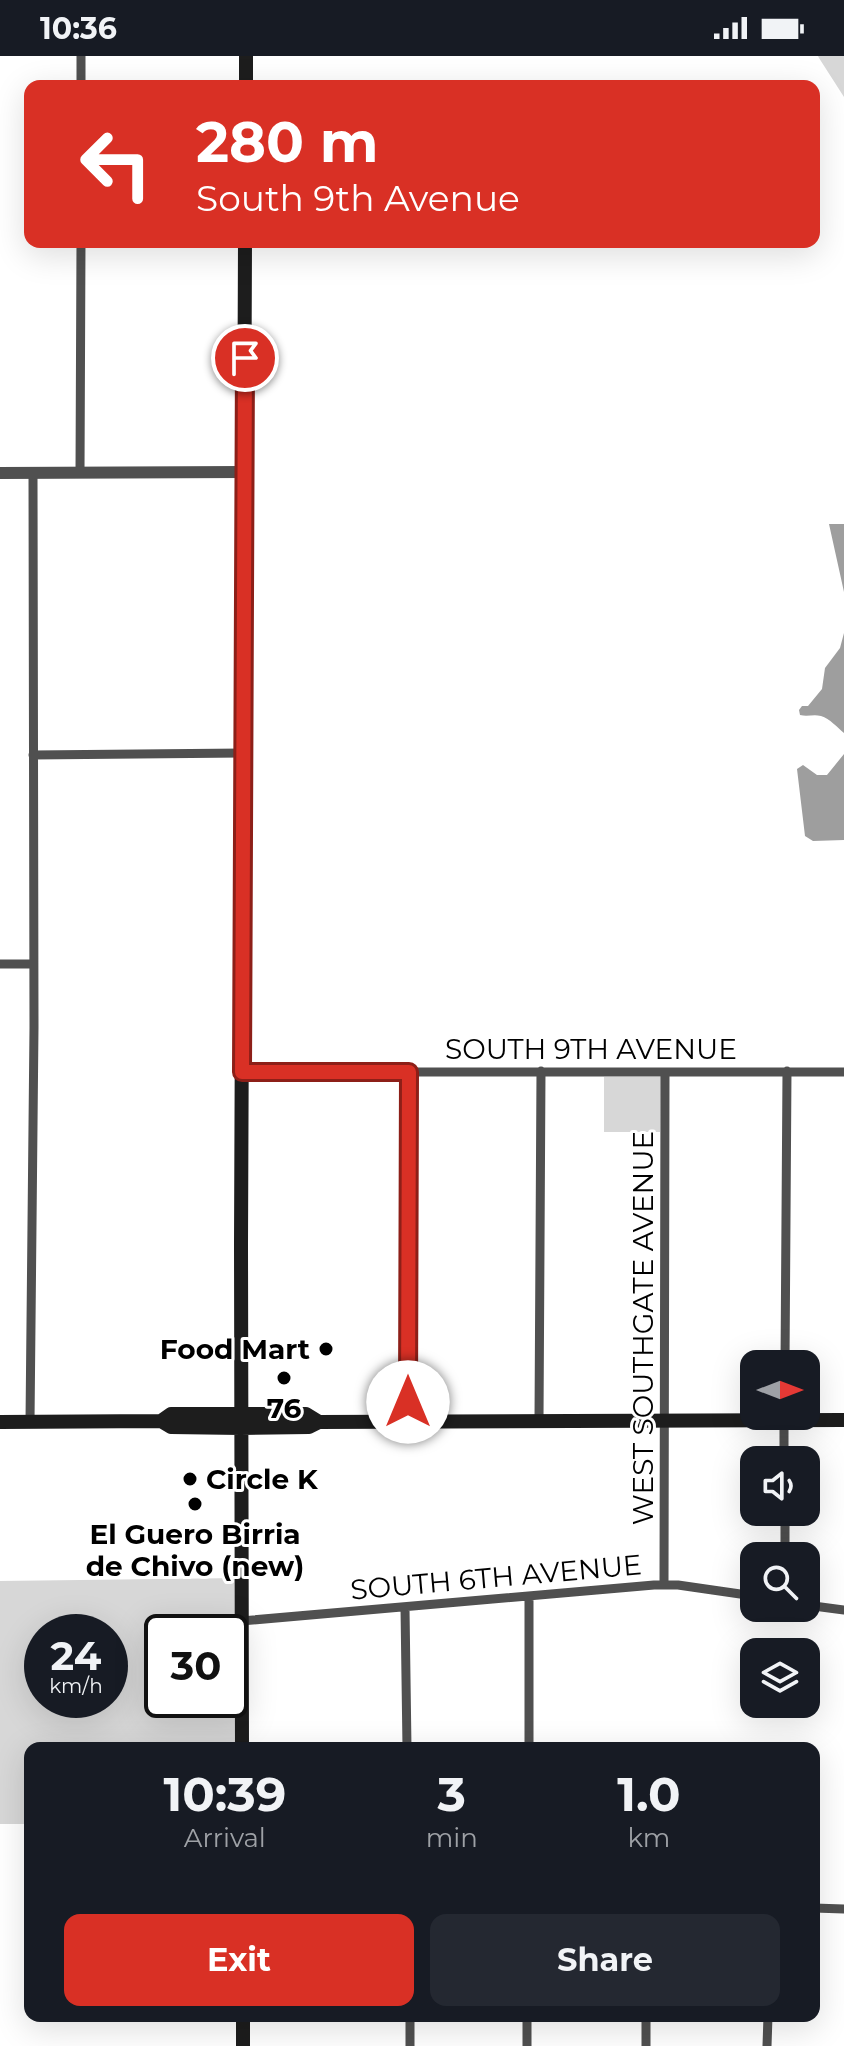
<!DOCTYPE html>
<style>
:root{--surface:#171b24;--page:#242831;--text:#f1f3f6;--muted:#9ea1a6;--accent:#d93025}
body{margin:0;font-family:Montserrat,sans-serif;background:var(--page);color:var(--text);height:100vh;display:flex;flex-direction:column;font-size:30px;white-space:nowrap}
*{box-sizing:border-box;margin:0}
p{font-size:26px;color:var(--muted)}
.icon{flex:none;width:44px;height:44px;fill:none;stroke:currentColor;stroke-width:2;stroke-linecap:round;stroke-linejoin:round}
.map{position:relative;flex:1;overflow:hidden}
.side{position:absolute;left:24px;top:1686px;width:796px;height:280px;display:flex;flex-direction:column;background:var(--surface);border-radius:16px;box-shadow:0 8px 32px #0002}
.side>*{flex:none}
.guide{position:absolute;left:24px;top:24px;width:796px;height:168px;border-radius:16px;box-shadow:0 8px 32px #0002;background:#d93025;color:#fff;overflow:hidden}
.needle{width:52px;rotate:90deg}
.tools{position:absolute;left:740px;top:1294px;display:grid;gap:16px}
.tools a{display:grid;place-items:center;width:80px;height:80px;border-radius:16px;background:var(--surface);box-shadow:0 8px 32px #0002;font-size:40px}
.speed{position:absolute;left:24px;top:1558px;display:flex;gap:16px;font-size:40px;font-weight:700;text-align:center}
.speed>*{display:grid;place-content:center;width:104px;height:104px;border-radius:50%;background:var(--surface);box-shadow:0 8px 32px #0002;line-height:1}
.speed small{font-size:20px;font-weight:400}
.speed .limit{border:4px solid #111;border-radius:12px;background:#fff;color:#111}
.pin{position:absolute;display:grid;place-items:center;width:68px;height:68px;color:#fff;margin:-34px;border:4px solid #fff;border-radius:50%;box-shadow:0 2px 8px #0007}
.me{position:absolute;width:88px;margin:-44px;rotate:0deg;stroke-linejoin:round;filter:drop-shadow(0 0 6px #0008)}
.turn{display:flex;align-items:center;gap:28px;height:168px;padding:0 40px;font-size:36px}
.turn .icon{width:104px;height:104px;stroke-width:2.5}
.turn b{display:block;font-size:56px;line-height:68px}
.eta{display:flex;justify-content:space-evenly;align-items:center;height:136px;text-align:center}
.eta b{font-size:48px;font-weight:700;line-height:56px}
.cta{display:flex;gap:16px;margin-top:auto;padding:16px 40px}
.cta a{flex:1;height:92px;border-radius:16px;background:var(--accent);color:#fff;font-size:32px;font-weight:700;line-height:92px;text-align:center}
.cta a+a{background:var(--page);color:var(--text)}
.status{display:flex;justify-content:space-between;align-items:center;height:56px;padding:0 40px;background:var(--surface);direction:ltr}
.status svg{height:22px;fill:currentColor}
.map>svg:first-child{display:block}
.green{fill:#d7d7d7;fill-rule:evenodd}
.water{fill:#9e9e9e}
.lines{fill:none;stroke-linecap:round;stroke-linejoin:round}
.minor{stroke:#505050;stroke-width:9}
.tertiary{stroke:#505050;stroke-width:12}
.secondary{stroke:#1d1d1d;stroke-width:14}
.route-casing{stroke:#8d1f18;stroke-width:20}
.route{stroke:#d93025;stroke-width:14}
.poi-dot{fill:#000;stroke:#fff;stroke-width:3}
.labels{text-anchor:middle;stroke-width:6;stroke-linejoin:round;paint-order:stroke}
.street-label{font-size:28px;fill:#000;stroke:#fff}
.poi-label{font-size:28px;font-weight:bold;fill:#000;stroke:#fff}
</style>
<div class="status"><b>10:36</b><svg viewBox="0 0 49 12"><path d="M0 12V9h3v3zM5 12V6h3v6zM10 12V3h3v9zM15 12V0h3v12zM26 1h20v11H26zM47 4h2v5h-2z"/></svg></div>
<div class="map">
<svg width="844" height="1990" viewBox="0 0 844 1990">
<rect width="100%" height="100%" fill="#fff"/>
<path class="green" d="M818,0H844V41L819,2Z
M604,1021H661L660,1076H604Z
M240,1522L242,1692H30V1768H0V1525ZM42,1576H110V1644H42ZM162,1576H230V1644H162Z"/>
<path class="water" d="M829,468H844V536Z
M844,577V677C837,671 830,663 821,660C813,658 808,661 800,659L799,654L802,650H808L822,633L825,612L840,592Z
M844,698V784L813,785L805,780L797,713L803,709L817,719H827Z"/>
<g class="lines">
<path class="minor" d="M81,30V0
M80,417L81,186
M33,699L243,697
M0,908H33
M242,1016H844
M785,1308L787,1015
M784,1360V1404
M539,1363L541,1015
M408,1364L409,1016
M30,1366L34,971L33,417
M785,1456V1500
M664,1529L665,1016
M806,1549L844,1554
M405,1552L407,1692
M241,1565L654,1529H678L754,1540
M529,1692V1540
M814,1852L844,1853
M410,1960V1990
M527,1990V1960
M646,1990V1960
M767,1990L768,1960"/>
<path class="tertiary" d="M0,417L244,416"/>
<path class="secondary" d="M246,30V0
M161,1365L171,1371L241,1372L309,1371L319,1366L844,1364
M0,1366L161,1365L171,1358H306L319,1366
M242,1692L241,1189L245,186
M243,1960V1990"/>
</g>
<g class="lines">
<defs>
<path id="route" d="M245,302L242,1016H409L408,1346"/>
</defs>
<use href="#route" class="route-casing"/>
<use href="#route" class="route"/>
</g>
<g class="poi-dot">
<circle cx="326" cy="1293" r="8"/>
<circle cx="284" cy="1322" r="8"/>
<circle cx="190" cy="1423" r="8"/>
<circle cx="195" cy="1448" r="8"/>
</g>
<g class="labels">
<g class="street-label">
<text x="591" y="1003">SOUTH 9TH AVENUE</text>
<text transform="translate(643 1272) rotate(-90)" y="10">WEST SOUTHGATE AVENUE</text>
<text transform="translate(496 1521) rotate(-5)" y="10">SOUTH 6TH AVENUE</text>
</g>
<g class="poi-label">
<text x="310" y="1303" text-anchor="end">Food Mart</text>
<text x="284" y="1362">76</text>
<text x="206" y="1433" text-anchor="start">Circle K</text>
<text x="195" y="1488">El Guero Birria<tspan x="195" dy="32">de Chivo (new)</tspan></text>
</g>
</g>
</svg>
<div class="tools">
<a><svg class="needle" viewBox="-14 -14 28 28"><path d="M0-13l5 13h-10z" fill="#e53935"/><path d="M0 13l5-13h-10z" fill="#9ea1a6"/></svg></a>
<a><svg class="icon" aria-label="sound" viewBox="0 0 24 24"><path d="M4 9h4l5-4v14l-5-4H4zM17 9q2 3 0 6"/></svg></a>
<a><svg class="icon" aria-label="search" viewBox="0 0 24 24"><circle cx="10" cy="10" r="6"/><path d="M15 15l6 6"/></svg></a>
<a><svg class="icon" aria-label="layers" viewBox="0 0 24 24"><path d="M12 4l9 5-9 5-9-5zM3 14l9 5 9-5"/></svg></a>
</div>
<div class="speed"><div>24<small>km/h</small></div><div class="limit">30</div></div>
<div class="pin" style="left:245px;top:302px;background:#d93025"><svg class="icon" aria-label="arrive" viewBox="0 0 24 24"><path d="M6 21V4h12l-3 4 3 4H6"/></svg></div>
<svg class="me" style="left:408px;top:1346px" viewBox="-20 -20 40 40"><circle r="19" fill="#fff"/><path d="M0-13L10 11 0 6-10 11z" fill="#d93025"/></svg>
<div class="guide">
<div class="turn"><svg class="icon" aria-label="left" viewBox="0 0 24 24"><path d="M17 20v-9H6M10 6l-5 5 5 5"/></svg><div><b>280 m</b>South 9th Avenue</div></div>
</div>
<section class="side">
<div class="eta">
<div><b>10:39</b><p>Arrival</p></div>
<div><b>3</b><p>min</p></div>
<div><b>1.0</b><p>km</p></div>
</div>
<div class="cta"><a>Exit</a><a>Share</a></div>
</section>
</div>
